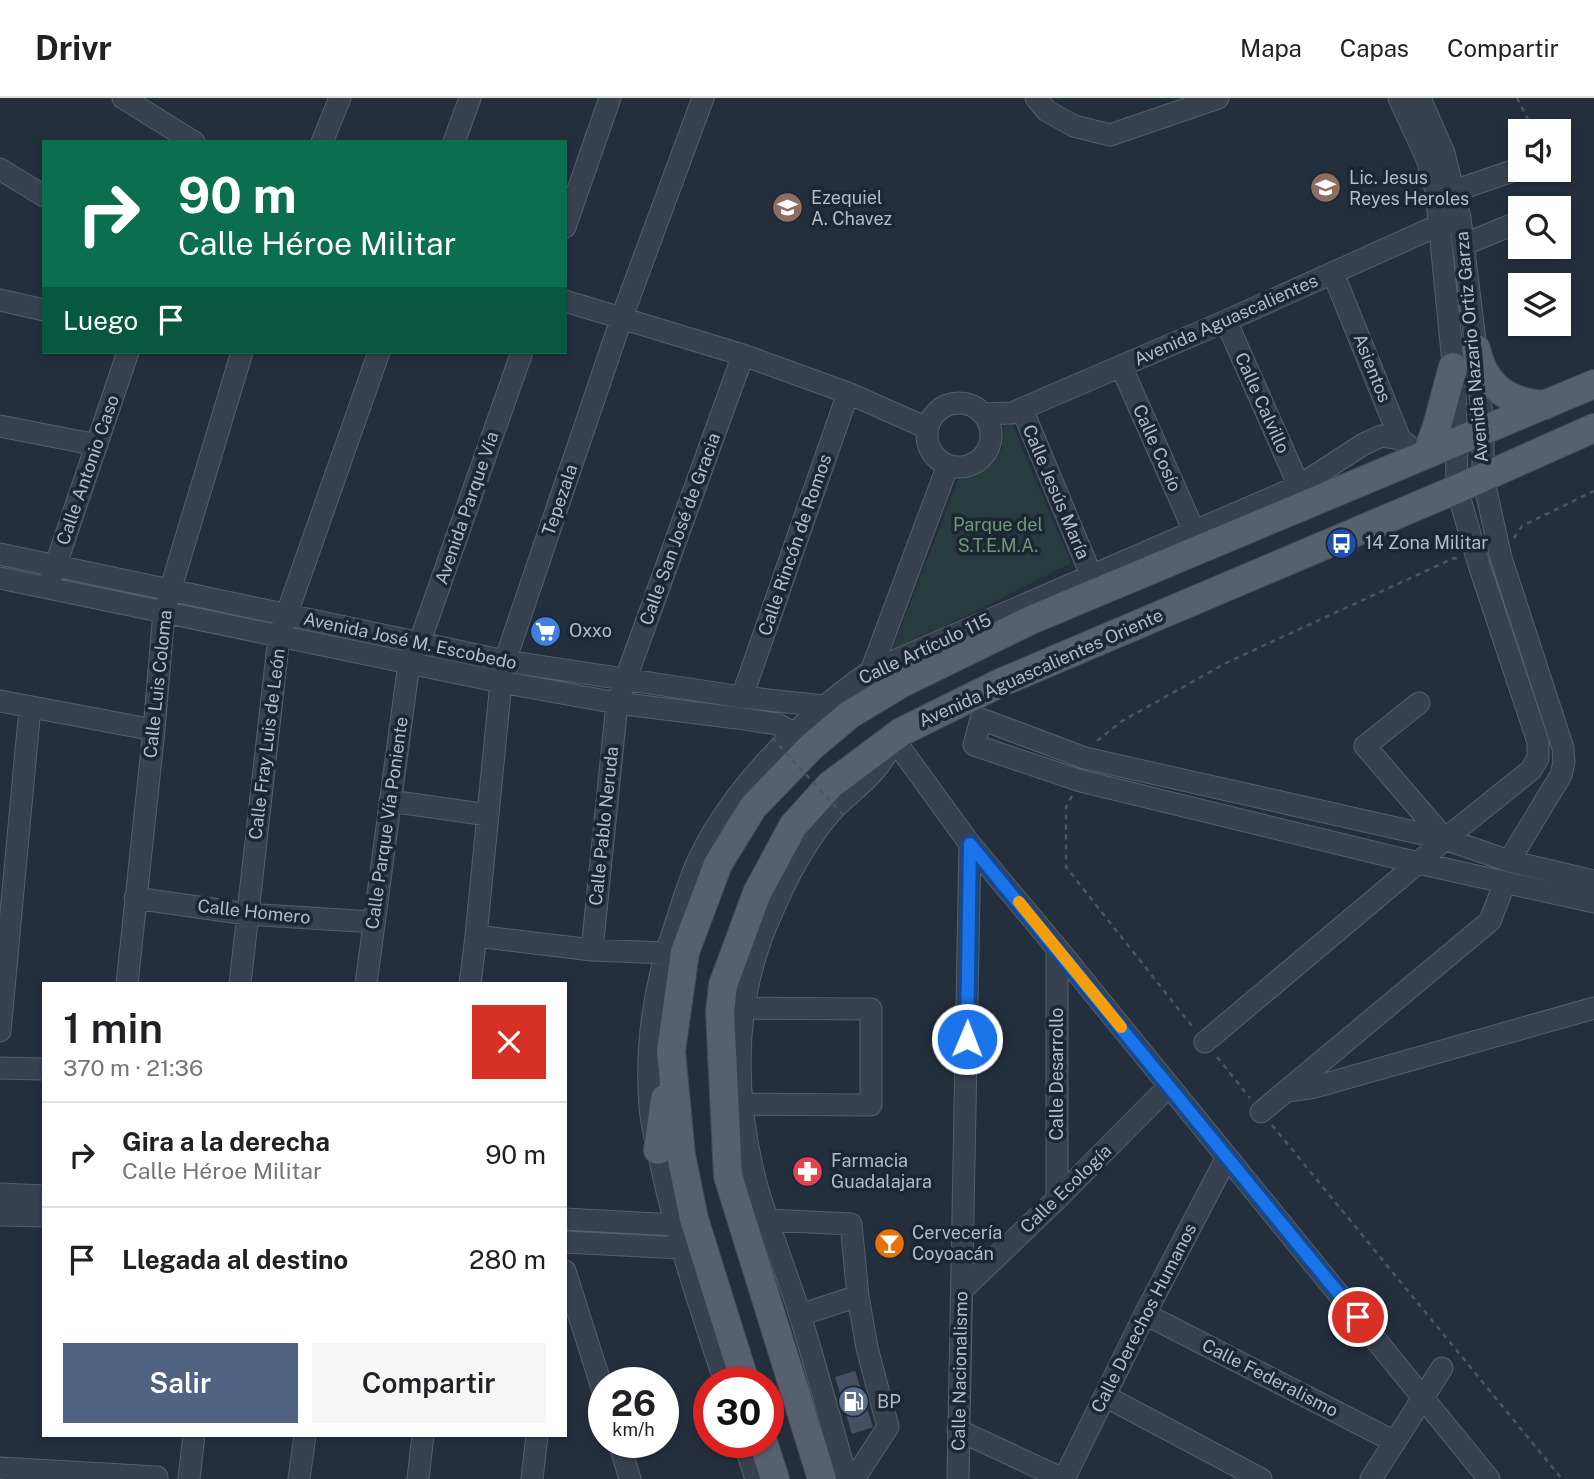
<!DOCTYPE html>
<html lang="es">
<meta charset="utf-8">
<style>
:root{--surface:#fff;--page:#f6f6f6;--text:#202124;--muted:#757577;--line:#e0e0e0;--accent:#506383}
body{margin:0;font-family:"Public Sans",sans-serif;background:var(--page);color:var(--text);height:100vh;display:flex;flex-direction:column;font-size:26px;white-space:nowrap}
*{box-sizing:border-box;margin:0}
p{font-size:23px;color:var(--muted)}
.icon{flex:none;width:38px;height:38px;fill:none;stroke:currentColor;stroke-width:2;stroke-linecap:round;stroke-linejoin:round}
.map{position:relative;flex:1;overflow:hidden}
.sheet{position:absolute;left:42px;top:884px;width:525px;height:455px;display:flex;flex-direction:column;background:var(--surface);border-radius:0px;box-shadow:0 2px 5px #0004}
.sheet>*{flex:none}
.top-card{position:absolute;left:42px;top:42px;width:525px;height:214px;border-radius:0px;box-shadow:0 2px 5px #0004;background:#0b6e4f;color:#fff;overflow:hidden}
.buttons{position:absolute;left:1508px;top:21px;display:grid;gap:14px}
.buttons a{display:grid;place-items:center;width:63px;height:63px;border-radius:0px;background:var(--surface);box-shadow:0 2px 5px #0004;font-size:35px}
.speed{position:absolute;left:588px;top:1269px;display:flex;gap:14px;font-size:35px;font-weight:700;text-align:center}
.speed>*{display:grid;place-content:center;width:91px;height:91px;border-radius:50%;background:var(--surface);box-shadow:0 2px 5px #0004;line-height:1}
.speed small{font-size:18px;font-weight:400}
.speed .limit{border:10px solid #d22;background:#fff;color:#111}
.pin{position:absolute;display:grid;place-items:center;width:60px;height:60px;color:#fff;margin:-30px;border:4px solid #fff;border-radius:50%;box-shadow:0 2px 7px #0007}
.me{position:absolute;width:77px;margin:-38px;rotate:1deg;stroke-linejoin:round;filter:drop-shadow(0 0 5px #0008)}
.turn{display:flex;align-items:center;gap:24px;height:147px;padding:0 21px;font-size:32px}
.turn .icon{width:91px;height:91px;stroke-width:2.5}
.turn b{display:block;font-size:49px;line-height:60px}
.then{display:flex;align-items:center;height:66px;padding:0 21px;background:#0003;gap:14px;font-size:26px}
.round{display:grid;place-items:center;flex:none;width:74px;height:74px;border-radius:0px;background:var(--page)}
.overview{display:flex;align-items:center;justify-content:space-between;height:119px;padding:0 21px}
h1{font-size:42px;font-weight:600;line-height:52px}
.cta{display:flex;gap:14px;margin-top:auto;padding:14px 21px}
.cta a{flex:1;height:80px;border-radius:0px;background:var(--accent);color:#fff;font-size:28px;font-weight:600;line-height:80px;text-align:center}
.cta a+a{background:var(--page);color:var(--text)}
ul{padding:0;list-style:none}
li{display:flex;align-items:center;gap:21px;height:105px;padding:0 21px;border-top:2px solid var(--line)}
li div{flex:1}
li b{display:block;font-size:26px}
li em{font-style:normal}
header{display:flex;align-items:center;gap:42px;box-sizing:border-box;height:98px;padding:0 35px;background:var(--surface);border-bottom:2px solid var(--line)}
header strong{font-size:33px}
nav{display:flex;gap:38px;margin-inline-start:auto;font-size:24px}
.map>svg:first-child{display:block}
.green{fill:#263c3f}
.building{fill:#455162}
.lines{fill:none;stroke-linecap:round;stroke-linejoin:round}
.minor-casing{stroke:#565f6c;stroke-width:23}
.major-casing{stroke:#414a57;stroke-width:30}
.path{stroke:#44595c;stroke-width:2.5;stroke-dasharray:5 5;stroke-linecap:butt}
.minor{stroke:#38414e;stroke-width:21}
.major{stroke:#56606e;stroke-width:28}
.path-bridge{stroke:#44595c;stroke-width:2.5;stroke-dasharray:5 5;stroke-linecap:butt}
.route-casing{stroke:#114b97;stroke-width:18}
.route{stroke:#1a73e8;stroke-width:12}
.slow{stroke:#f59e0b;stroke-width:12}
.labels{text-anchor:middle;stroke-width:7;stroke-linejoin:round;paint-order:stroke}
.poi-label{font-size:18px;fill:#b4bcc9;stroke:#1d2633;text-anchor:start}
.street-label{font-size:18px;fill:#b4bcc9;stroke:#1d2633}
.park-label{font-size:18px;fill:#6b9a76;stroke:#1d2633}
</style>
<header>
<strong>Drivr</strong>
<nav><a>Mapa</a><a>Capas</a><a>Compartir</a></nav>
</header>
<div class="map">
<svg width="1594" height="1381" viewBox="0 0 1594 1381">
<rect width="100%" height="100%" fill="#242f3e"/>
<path class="green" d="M1012,326L1071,465L891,555L958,382L985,366L1002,352V330Z"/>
<path class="building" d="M855,1273L873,1329L852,1336L835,1279Z"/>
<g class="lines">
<defs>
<path id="minor" d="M123,0L194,44
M1036,0L1047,13L1074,28L1110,37L1218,0
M1420,0L1444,55L1460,120L1476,251L1483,332V379L1501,460L1563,650L1564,664L1561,677L1509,763
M322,44L340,0
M454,44L470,0
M0,71L44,98
M1454,93L1521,70
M565,129L610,0
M1463,147L1521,123
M1333,175L1400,341L1409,348
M0,202L44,212
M565,203L743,257L848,295L927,330
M1226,223L1299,388
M1121,268L1194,433
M927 337a32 32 0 1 1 64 0a32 32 0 1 1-64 0Z
M1022,311L1091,477
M983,316L1012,315L1226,223L1439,127L1452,122
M0,328L97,347
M0,456L505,563L742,599L824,608
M0,480L501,584L617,605L737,620L777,626L794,635
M51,481L128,254
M871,573L948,367
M742,599L848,295
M0,603L154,632
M1419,605L1365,648L1445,741
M893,640L970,746L1057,850L1489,1381
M390,703L488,717
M1594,783L1509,763L1445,741L1085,660L981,621L974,647L1081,683L1418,765L1594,804
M135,800L247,816L374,824
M476,838L592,852L665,855
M1057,850V1101
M592,852L617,605L743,257
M127,886L154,632L164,513L242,254
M240,886L279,538L379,254
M366,886L409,565L419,546L522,254
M470,886L476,838L501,584L505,563L622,219L703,0
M0,933L30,610
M1205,944L1418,765L1445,741L1531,672L1538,660V644L1479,467L1457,391L1455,285L1436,93L1427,61L1399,0
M0,970L44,971
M1288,993L1315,989L1594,910
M742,1006L871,1007V911L744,910
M1261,1014L1490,823L1505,784
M0,1096L44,1098
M0,1117L44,1118
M565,1121L675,1127
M768,1122L851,1126L858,1198L867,1250L888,1329L854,1381
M565,1144L681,1150
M565,1173L604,1296
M962,1192L1057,1101L1169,988
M1145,1216L1395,1344
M800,1217L858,1198
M725,1284C702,1215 679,1148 663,1076C659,1055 652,1032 650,1009C645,945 655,882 677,822C682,805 688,788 694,772C727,693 802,621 871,573L1299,388L1362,347L1381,338L1400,341
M1105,1298L1261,1381
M958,1332L1063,1381
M619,1344L630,1381
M744,1344L756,1381
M0,1370L157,1379
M189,1381L194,1337
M299,1381L305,1337
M418,1381L423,1337
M532,1381L537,1337
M847,1381C831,1326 817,1272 800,1217C786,1172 767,1127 755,1081C736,1006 733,925 758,850C763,833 771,817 778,801C790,773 813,733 834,711C853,692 880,674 890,648
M958,1381L970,746
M1064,1381L1145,1216L1227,1059
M1371,1381L1442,1270"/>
<path id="major" d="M1476,251C1485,289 1507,304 1545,307
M1427,355L1437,328L1453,269
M658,1052L665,1001
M745,1284L694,1121L681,1057L671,953L685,854L718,766L753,709L811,649L849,617L902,585L1031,522L1594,286
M763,1344L775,1381
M822,1381L728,1078L720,914L723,887L757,795L793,728L830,687L901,634L1000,585L1457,391L1594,330"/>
</defs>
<use href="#minor" class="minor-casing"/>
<use href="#major" class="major-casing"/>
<path class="path" d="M1517,0L1534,33
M1514,440L1522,428L1594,393
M1097,643L1122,623L1228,564L1454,460L1458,461
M1072,698L1066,709V769L1195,932
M1217,959L1250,1000
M1272,1027L1562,1381"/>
<use href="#minor" class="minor"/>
<use href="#major" class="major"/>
<path class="path-bridge" d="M772,640L846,720"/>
</g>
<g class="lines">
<defs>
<path id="route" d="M967,941L970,746L1358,1219"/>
</defs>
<use href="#route" class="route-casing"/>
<use href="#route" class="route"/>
<path class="slow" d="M1019,804L1121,929"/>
</g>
<defs>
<symbol id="university-disc" viewBox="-11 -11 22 22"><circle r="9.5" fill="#8d6e63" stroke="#1d2633"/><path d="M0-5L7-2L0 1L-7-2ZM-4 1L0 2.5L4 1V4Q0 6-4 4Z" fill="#fff"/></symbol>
<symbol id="school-disc" viewBox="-11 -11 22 22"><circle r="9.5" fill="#8d6e63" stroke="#1d2633"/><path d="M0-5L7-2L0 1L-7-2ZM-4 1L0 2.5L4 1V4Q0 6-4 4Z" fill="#fff"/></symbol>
<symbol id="bus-disc" viewBox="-11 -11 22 22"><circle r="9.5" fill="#1a4fb4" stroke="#1d2633"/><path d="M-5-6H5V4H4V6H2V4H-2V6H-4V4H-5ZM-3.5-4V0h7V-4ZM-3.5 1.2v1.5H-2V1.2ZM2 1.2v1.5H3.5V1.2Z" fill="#fff"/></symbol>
<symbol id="supermarket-disc" viewBox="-11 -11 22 22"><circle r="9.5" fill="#3f7fe0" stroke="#1d2633"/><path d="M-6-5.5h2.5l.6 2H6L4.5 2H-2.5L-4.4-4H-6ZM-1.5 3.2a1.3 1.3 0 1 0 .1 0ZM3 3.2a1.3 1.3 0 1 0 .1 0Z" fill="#fff"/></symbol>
<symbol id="pharmacy-disc" viewBox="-11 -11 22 22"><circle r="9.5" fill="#e0444e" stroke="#1d2633"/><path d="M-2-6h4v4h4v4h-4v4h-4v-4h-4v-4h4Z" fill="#fff"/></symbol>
<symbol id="bar-disc" viewBox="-11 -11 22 22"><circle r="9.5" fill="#e8710a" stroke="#1d2633"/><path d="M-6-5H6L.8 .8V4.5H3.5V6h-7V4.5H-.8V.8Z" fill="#fff"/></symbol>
<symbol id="fuel-disc" viewBox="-11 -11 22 22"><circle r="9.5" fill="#5c6f8a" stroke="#1d2633"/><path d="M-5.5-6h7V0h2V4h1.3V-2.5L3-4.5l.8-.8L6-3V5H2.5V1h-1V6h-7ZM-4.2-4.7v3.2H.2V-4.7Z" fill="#fff"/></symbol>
</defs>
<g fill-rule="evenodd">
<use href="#university-disc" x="1308" y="72" width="35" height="35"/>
<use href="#school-disc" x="770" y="92" width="35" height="35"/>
<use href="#bus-disc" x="1324" y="428" width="35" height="35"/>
<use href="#supermarket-disc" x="528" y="516" width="35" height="35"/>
<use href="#pharmacy-disc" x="790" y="1056" width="35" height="35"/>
<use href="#bar-disc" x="872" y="1128" width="35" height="35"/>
<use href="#fuel-disc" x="836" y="1286" width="35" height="35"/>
</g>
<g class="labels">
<g class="poi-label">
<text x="1349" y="86">Lic. Jesus<tspan x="1349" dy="21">Reyes Heroles</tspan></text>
<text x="811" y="106">Ezequiel<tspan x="811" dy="21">A. Chavez</tspan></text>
<text x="1365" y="451">14 Zona Militar</text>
<text x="569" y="539">Oxxo</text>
<text x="831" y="1069">Farmacia<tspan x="831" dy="21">Guadalajara</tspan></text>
<text x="912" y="1141">Cervecería<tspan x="912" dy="21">Coyoacán</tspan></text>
<text x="877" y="1310">BP</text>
</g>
<g class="street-label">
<text transform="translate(1226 222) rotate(-24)" y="6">Avenida Aguascalientes</text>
<text transform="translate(1472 249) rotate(-95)" y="6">Avenida Nazario Ortiz Garza</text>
<text transform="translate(1372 270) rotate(68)" y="6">Asientos</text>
<text transform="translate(1262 305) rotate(66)" y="6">Calle Calvillo</text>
<text transform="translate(1157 350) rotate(66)" y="6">Calle Cosío</text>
<text transform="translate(88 372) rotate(-71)" y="6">Calle Antonio Caso</text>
<text transform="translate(1056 394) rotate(67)" y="6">Calle Jesús María</text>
<text transform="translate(560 402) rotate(-71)" y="6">Tepezala</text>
<text transform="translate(467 410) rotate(-71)" y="6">Avenida Parque Vía</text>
<text transform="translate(680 431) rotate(-70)" y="6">Calle San José de Gracia</text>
<text transform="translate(795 447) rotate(-71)" y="6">Calle Rincón de Romos</text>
<text transform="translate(410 543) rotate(12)" y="6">Avenida José M. Escobedo</text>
<text transform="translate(925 551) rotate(-25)" y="6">Calle Artículo 115</text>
<text transform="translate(1041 570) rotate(-24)" y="6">Avenida Aguascalientes Oriente</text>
<text transform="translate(158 586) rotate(-84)" y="6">Calle Luis Coloma</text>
<text transform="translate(267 646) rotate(-83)" y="6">Calle Fray Luis de León</text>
<text transform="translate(387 725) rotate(-82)" y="6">Calle Parque Vía Poniente</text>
<text transform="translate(604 728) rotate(-84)" y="6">Calle Pablo Neruda</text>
<text transform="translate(254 814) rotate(6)" y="6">Calle Homero</text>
<text transform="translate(1057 976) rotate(-90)" y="6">Calle Desarrollo</text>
<text transform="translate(1066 1091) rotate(-44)" y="6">Calle Ecología</text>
<text transform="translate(1144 1220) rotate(-63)" y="6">Calle Derechos Humanos</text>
<text transform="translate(960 1273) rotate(-89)" y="6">Calle Nacionalismo</text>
<text transform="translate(1270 1280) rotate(27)" y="6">Calle Federalismo</text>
</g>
<g class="park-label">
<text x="998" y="433">Parque del<tspan x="998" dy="21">S.T.E.M.A.</tspan></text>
</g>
</g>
</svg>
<div class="buttons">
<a><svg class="icon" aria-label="sound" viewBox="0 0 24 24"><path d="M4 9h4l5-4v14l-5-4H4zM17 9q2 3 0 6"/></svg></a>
<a><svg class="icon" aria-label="search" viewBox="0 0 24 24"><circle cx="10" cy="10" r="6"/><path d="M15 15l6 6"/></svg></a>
<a><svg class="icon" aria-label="layers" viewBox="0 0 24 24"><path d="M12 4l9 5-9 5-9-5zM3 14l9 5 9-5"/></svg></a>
</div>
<div class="speed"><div>26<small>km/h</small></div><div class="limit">30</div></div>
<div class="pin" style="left:1358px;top:1219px;background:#d93025"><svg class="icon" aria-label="arrive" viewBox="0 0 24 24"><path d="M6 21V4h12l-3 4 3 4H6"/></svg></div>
<svg class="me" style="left:967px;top:941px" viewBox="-20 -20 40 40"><circle r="17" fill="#1a73e8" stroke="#fff" stroke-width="3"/><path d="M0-11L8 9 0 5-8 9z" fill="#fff"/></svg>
<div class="top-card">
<div class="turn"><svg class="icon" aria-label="right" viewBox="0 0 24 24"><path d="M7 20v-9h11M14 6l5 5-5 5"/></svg><div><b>90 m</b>Calle Héroe Militar</div></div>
<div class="then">Luego<svg class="icon" aria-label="arrive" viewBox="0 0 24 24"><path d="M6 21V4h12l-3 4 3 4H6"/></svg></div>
</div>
<section class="sheet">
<div class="overview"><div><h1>1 min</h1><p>370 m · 21:36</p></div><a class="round" style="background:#d93025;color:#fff"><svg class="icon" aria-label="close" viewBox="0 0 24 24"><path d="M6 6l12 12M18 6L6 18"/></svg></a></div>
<ul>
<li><svg class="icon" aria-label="right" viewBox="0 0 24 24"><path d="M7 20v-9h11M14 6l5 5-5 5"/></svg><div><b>Gira a la derecha</b><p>Calle Héroe Militar</p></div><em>90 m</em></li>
<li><svg class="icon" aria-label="arrive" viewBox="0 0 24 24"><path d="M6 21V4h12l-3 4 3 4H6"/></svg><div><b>Llegada al destino</b></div><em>280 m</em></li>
</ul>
<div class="cta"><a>Salir</a><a>Compartir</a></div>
</section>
</div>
